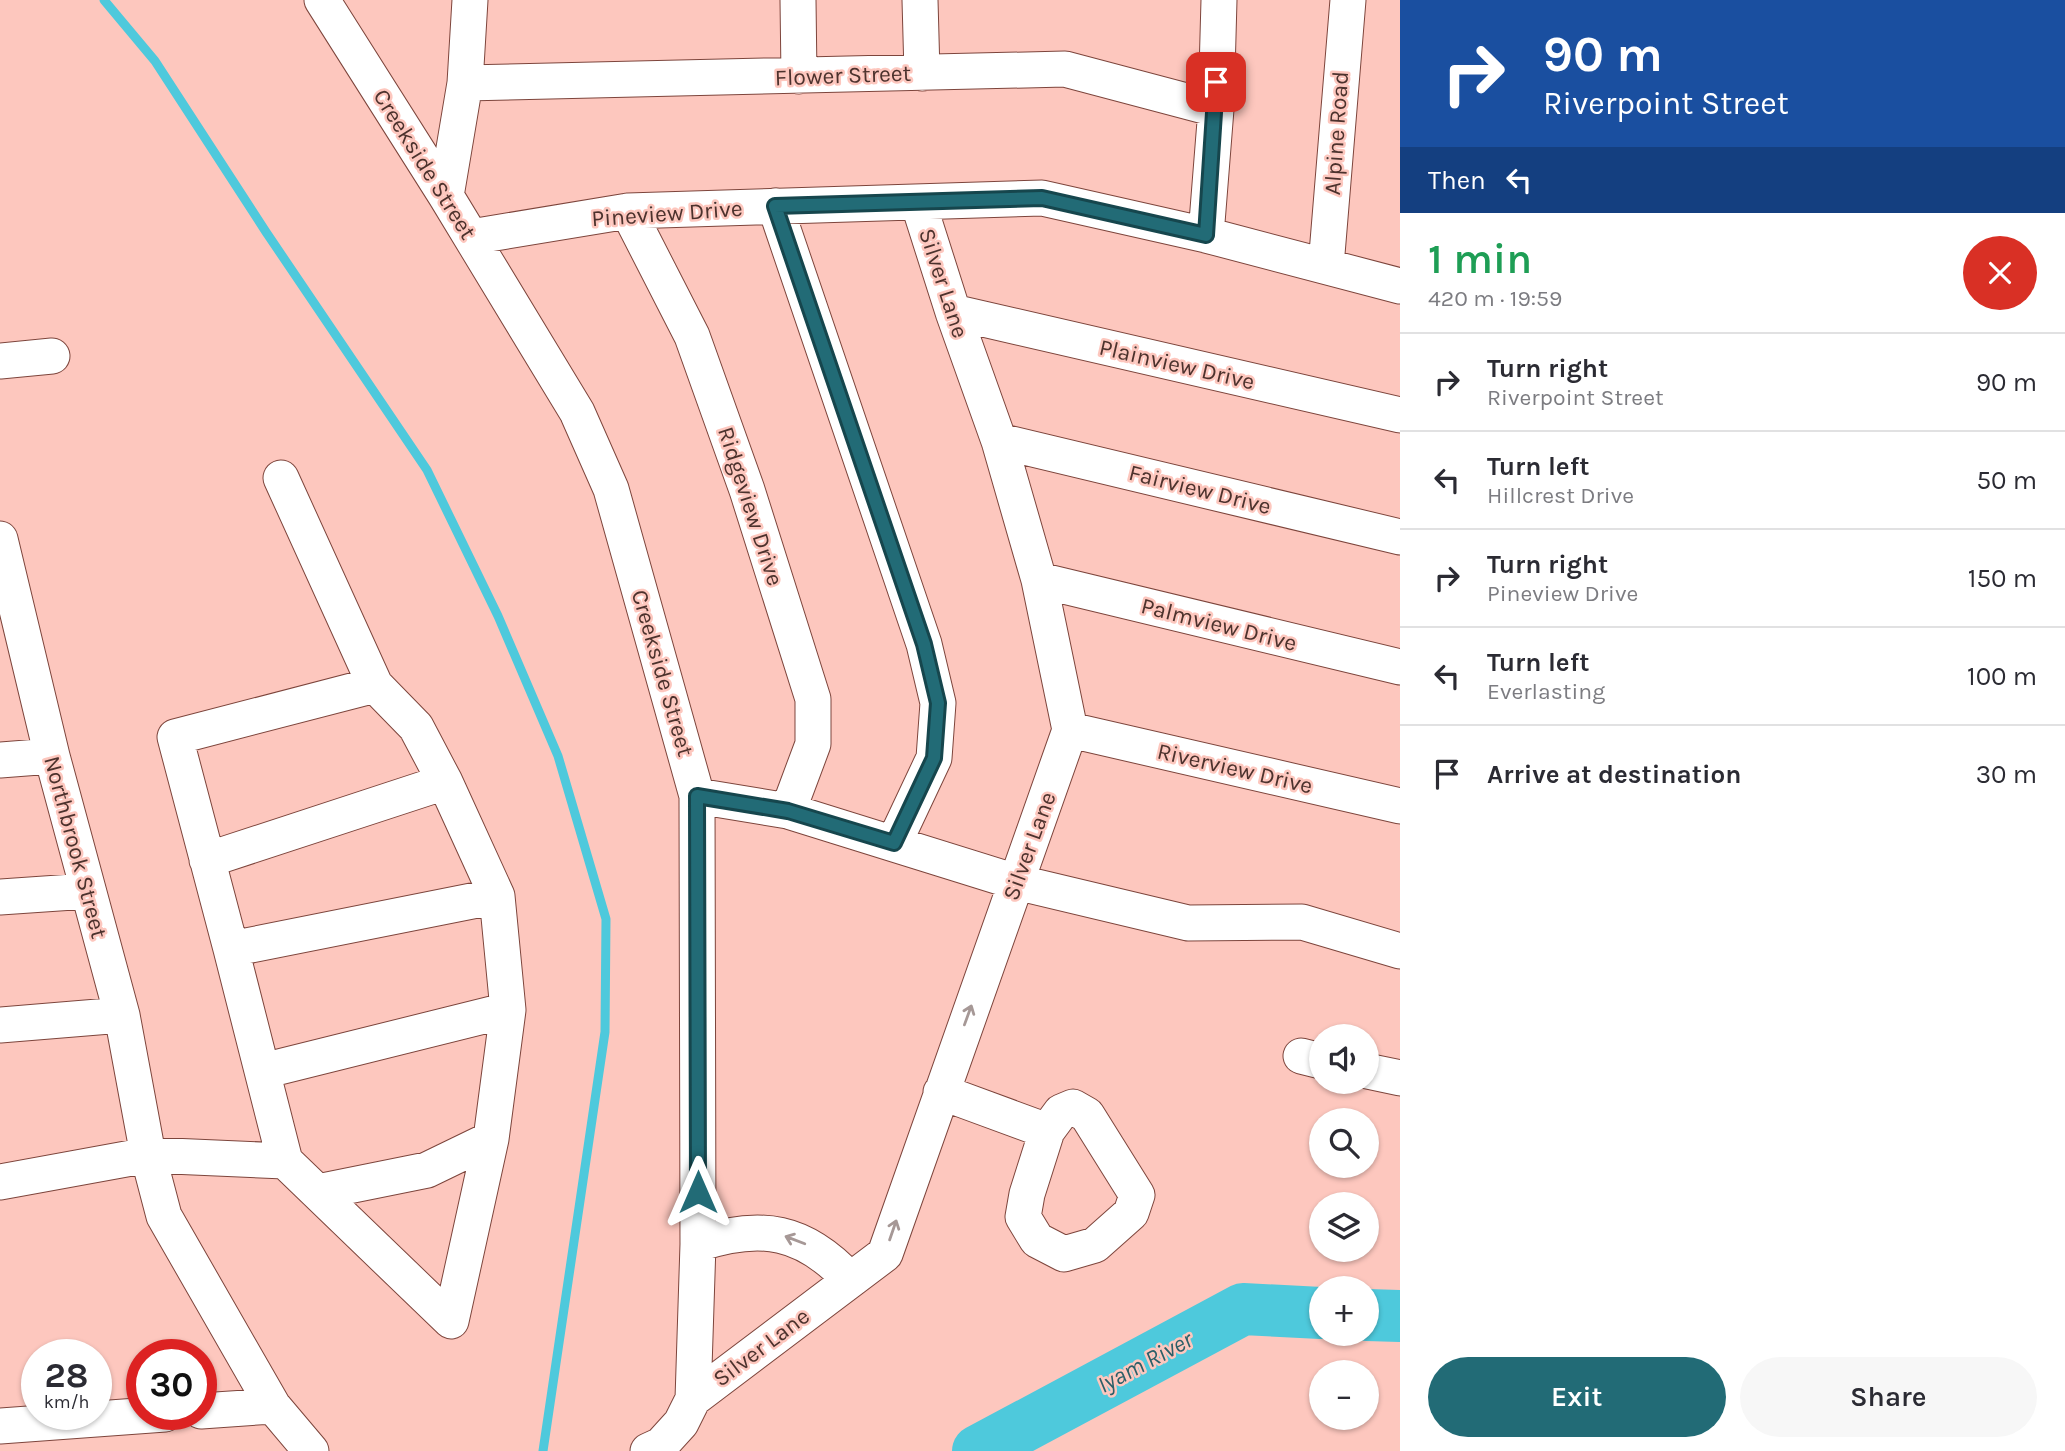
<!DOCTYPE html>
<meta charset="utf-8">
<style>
:root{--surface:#fff;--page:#f7f7f7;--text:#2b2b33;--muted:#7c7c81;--line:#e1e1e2;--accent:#226b76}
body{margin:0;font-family:Karla,sans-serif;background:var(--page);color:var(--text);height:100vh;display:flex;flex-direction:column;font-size:26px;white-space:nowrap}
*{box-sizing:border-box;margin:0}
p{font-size:23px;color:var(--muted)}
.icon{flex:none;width:38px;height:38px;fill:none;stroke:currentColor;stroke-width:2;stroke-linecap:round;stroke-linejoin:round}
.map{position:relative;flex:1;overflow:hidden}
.side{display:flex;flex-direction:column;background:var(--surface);width:665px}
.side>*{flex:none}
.banner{background:#1a4fa0;color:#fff;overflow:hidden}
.fabs{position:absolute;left:1309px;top:1024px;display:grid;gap:14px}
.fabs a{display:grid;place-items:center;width:70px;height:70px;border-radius:50%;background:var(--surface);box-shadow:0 2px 5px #0004;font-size:35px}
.speed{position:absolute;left:21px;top:1339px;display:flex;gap:14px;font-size:35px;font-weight:700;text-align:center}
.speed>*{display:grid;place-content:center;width:91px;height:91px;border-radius:50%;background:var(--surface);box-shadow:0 2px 5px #0004;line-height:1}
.speed small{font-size:18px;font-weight:400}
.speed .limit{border:10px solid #d22;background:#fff;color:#111}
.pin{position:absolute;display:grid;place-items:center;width:60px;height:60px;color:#fff;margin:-30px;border-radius:14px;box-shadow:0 4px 10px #0006}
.me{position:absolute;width:77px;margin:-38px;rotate:0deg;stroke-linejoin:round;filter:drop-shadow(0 0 5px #0008)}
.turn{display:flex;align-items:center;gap:24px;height:147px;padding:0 28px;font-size:32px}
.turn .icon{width:91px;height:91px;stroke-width:2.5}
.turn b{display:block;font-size:49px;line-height:60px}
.then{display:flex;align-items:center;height:66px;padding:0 28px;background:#0003;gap:14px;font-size:26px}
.round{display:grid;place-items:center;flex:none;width:74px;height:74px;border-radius:37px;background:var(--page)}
.head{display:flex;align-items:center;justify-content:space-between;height:119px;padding:0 28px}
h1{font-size:42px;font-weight:600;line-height:52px;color:#1e9e55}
.cta{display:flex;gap:14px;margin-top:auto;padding:14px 28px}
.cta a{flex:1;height:80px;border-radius:42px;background:var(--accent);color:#fff;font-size:28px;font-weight:600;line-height:80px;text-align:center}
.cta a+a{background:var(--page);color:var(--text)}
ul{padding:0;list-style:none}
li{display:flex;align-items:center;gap:21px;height:98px;padding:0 28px;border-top:2px solid var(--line)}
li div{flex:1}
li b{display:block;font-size:26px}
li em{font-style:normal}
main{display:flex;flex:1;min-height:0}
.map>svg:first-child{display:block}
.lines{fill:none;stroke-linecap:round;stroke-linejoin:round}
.stream{stroke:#4ec9dc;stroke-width:9}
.river{stroke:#4ec9dc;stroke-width:52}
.street-casing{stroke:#7d453c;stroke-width:37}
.street{stroke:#fff;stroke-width:35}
.oneway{stroke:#a69896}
.route-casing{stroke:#16464d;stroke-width:18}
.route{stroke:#226b76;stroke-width:12}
.labels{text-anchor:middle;stroke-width:5;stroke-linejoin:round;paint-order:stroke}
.street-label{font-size:23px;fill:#4c322d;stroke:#fdc7be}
.water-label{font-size:24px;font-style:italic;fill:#2c5f68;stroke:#fdc7be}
</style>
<main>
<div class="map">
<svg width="1400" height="1451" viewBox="0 0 1400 1451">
<rect width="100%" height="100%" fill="#fdc7be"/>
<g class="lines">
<path class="stream" d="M104,0L155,61L266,232L427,470L498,616L558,756L606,919L605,1032L543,1451"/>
<path class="river" d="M1367,1315L1400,1316
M978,1451L1243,1309L1321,1313"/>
<defs>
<path id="street" d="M322,0L446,196L577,412L611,489L697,796L698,1244L693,1399L681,1423L661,1445L648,1451
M798,0L799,76
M920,0L922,73
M465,83L1065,69L1216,109
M446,196L465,83L470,0
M775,206L924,644L938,703L934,758L894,843
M628,211L692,336L747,490L813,699V744L788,811
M1206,235L1216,109L1219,0
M471,237L628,211L1042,198L1206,235L1400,286
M1326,266L1348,0
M953,312L1400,415
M0,361L52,356
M999,441L1400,537
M281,478L375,685L416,727L445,782L497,896L508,1010L491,1139L451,1321L285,1161L231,949L175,737L375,685
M0,539L52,756L122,1015L148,1155L164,1216L273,1406L311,1451
M1039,580L1400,667
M1070,730L1400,806
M0,760L52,756
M697,796L788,811L1016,882L1188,923L1302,922L1400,951
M207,860L445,782
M0,897L88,891
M231,949L497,896
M0,1025L122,1015
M1301,1056L1321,1061
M263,1071L508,1010
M1367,1071L1400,1078
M941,1092L1047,1131
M1073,1107L1087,1115L1137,1195L1131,1213L1095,1245L1064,1254L1037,1240L1023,1217L1027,1194L1047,1131L1061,1112Z
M0,1182L148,1155L285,1161
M318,1192L427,1170L491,1139
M698,1244C761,1223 804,1230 850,1280
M693,1399L885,1254L1070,730L1039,580L999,441L953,312L918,202
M201,1411L273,1406
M0,1426L165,1414"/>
</defs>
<use href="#street" class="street-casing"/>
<use href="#street" class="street"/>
</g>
<defs><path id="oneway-shaft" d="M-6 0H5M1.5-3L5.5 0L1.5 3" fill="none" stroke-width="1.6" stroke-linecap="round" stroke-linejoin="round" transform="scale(1.75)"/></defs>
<g class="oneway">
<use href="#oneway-shaft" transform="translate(968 1015) rotate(-70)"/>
<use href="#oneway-shaft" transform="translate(893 1230) rotate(-71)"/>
<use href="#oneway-shaft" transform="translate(795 1240) rotate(-159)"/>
</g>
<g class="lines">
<defs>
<path id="route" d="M698,1192L697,796L788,811L894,843L934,758L938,703L924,644L775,206L1042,198L1206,235L1216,82"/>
</defs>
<use href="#route" class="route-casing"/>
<use href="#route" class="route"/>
</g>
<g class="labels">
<g class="street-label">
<text transform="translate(843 75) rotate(-2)" y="8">Flower Street</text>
<text transform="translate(1336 133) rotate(-86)" y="8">Alpine Road</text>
<text transform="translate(425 164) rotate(58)" y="8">Creekside Street</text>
<text transform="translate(667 213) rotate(-4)" y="8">Pineview Drive</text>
<text transform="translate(944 283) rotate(72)" y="8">Silver Lane</text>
<text transform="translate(1177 364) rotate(13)" y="8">Plainview Drive</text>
<text transform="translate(1200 489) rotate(14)" y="8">Fairview Drive</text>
<text transform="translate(751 506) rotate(72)" y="8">Ridgeview Drive</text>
<text transform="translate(1219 624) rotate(14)" y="8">Palmview Drive</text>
<text transform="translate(663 673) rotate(74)" y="8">Creekside Street</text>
<text transform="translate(1235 768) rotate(13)" y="8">Riverview Drive</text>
<text transform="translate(1029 846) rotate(-70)" y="8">Silver Lane</text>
<text transform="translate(76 847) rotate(75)" y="8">Northbrook Street</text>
<text transform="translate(761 1347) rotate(-37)" y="8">Silver Lane</text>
</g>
<g class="water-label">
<text transform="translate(1145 1362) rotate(-28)" y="8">Iyam River</text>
</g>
</g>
</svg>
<div class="fabs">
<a><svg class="icon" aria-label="sound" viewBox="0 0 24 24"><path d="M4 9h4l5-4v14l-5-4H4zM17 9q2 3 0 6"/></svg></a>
<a><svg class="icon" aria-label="search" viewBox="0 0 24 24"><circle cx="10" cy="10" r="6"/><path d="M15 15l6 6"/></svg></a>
<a><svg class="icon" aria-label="layers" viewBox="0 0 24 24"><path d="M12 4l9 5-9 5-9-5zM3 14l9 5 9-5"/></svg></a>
<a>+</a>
<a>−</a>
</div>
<div class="speed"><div>28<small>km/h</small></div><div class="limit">30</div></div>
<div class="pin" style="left:1216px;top:82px;background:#d93025"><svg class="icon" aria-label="arrive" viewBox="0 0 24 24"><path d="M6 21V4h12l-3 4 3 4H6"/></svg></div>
<svg class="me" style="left:698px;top:1192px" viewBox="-20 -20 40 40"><path d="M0-17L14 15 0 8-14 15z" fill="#226b76" stroke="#fff" stroke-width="4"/></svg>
</div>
<section class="side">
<div class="banner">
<div class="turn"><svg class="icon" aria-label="right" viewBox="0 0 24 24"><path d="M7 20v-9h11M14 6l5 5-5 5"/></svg><div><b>90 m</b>Riverpoint Street</div></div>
<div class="then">Then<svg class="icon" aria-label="left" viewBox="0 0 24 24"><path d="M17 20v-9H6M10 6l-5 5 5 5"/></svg></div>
</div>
<div class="head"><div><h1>1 min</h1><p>420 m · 19:59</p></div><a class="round" style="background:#d93025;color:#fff"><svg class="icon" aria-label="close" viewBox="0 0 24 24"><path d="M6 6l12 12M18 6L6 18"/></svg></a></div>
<ul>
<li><svg class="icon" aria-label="right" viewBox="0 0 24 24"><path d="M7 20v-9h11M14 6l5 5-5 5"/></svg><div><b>Turn right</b><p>Riverpoint Street</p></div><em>90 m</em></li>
<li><svg class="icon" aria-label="left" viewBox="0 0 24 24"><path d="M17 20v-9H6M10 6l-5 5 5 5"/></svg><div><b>Turn left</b><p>Hillcrest Drive</p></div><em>50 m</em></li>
<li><svg class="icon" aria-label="right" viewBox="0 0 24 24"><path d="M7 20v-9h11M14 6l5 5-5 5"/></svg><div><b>Turn right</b><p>Pineview Drive</p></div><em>150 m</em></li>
<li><svg class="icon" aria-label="left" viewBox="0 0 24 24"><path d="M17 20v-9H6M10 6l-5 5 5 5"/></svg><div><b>Turn left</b><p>Everlasting</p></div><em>100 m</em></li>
<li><svg class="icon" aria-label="arrive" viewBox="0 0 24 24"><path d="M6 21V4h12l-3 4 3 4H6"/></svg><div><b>Arrive at destination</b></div><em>30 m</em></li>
</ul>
<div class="cta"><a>Exit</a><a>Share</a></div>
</section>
</main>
